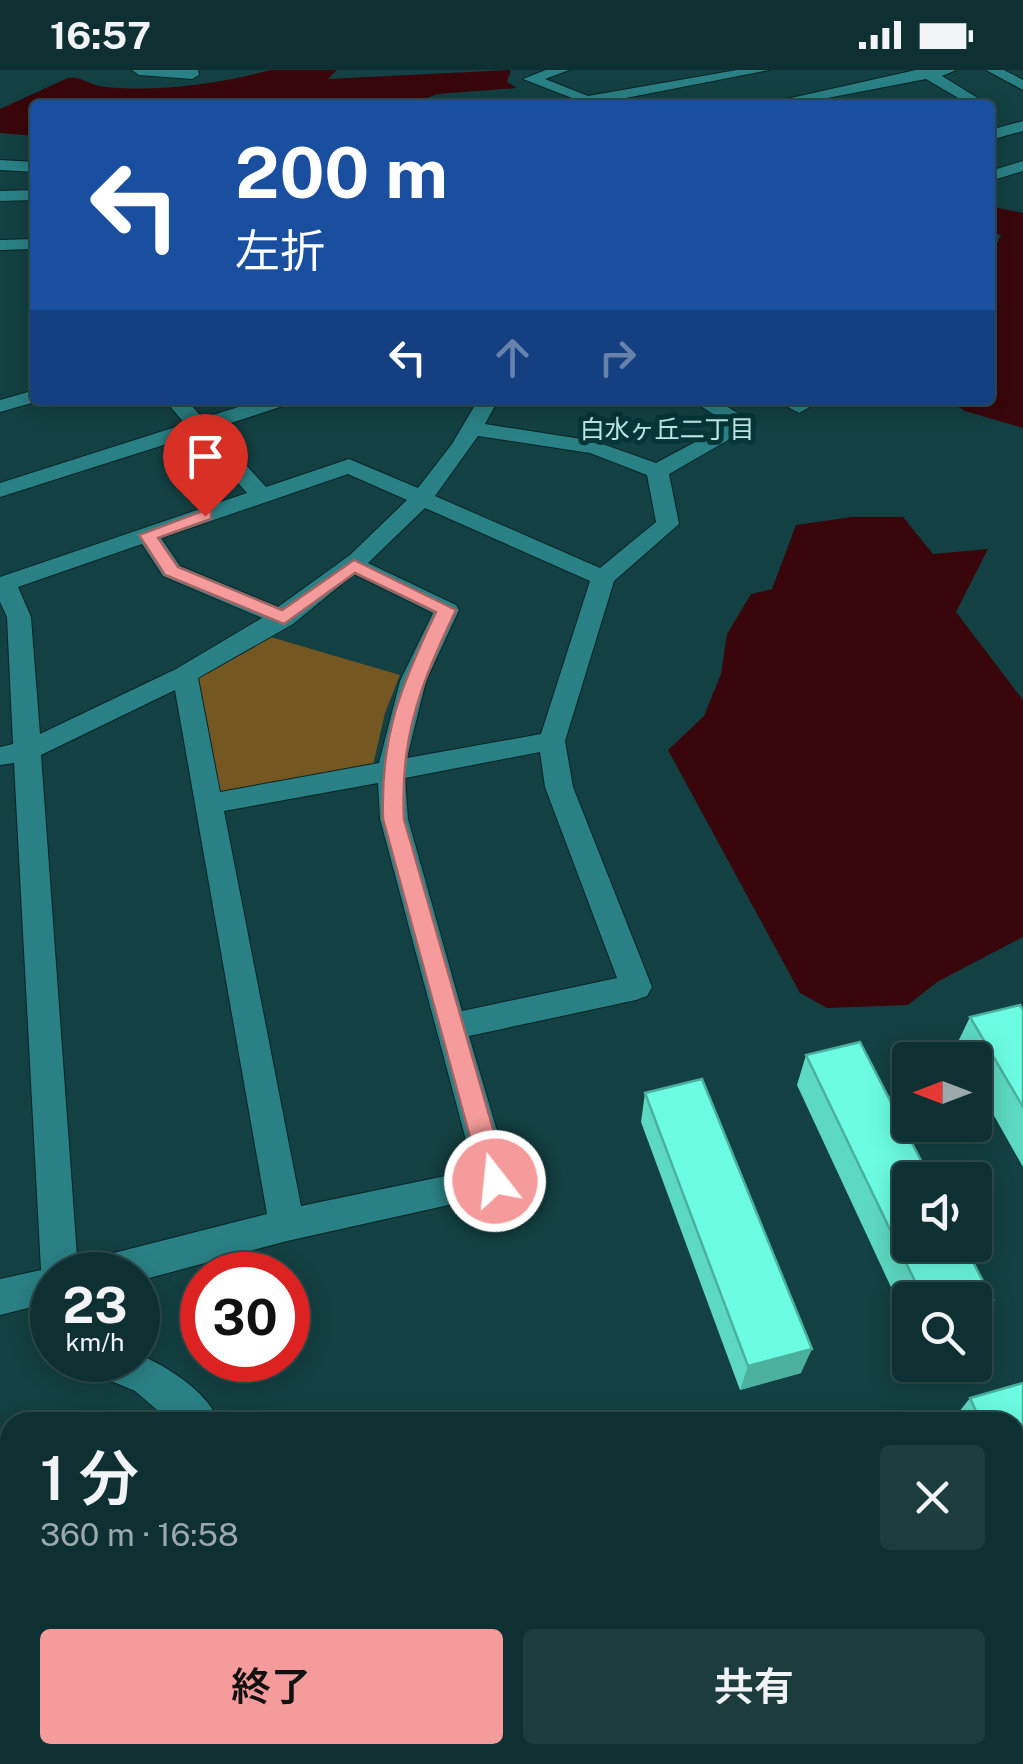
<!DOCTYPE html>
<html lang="ja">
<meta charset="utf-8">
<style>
:root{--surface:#0e3032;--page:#1c3c3e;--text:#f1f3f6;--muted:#9ba9ac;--line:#2e4b4d;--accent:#f59b9b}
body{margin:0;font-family:"Public Sans","Noto Sans JP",sans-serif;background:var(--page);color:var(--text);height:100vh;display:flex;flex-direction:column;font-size:38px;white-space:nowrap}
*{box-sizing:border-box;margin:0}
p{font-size:32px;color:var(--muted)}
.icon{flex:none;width:55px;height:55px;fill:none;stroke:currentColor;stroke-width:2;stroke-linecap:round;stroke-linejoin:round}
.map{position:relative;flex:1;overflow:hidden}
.sheet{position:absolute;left:0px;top:1342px;width:1025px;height:352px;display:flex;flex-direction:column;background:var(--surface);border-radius:30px 30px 0 0;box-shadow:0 5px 25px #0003,0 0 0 2px var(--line)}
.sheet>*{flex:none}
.top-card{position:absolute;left:30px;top:30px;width:965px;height:305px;border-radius:10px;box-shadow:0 5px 25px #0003,0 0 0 2px var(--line);background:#1a4fa0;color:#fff;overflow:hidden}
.needle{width:65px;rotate:270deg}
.buttons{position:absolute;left:892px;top:972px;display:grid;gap:20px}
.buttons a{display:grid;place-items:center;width:100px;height:100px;border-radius:10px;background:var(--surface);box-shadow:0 5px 25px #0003,0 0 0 2px var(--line);font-size:50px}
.speed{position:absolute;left:30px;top:1182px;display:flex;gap:20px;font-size:50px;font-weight:700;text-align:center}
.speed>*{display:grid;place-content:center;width:130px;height:130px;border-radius:50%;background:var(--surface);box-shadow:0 5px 25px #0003,0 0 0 2px var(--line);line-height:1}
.speed small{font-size:25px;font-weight:400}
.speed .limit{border:15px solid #d22;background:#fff;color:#111}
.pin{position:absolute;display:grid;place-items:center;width:85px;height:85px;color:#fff;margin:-102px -42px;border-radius:50% 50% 50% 0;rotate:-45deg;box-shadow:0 0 10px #0007}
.pin .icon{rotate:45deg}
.me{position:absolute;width:110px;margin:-55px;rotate:344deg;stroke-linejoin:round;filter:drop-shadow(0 0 8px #0008)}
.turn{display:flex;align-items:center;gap:35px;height:210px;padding:0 40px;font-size:45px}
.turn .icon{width:130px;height:130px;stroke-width:2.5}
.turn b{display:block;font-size:70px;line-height:85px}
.lanes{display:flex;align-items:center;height:95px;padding:0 40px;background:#0003;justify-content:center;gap:50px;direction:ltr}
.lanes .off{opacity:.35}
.round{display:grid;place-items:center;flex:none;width:105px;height:105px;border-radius:10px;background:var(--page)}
.overview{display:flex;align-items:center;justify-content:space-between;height:170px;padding:0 40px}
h1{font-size:60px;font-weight:600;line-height:75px}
.action{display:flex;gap:20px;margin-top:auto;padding:20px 40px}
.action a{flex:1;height:115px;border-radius:10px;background:var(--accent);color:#111;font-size:40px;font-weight:600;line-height:115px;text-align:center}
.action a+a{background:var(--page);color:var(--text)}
.status{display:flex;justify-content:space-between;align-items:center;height:70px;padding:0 50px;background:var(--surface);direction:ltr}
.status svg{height:28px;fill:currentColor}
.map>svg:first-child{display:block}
.green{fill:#755721}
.water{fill:#38060b}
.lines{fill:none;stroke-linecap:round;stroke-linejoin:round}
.minor-casing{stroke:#0a2426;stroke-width:2}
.minor{fill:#2a8185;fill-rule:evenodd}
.wall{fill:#5dd9c3}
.shaded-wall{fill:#4cb09f}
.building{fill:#6cfce3;stroke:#4cb09f;stroke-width:2.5}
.route{fill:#f59b9b;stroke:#9f6565;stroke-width:2.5}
.labels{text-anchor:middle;stroke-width:10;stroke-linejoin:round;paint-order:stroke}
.far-neighbourhood-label{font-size:25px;fill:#bfe6e7;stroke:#053638}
</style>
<div class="status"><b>16:57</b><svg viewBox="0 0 49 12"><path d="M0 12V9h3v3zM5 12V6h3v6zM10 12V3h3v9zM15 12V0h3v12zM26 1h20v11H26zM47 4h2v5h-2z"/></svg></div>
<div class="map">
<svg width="1023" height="1694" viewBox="0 0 1023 1694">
<rect width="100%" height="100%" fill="#134042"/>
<path class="green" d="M267,566L400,605L385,643L373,695L218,723L198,606Z
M10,1368V1685H208L209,1694H0V1371Z"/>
<path class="water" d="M271,0H337L328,9L511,0L507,12L517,18L437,24L417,32L387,35H35V66L0,63V39L68,8C82,6 91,16 105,17C162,22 216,14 271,0Z
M990,136L1023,143V358L965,341L948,330H990V189L1001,165L990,162Z
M852,447H903L933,484L988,479L956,542L1023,630V867L937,912L908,935L827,938L800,923L668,680L704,646L721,604L727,564L751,524L772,519L796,455Z"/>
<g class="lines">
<defs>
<path id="minor" d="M132,0H198L199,5L192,9L139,5Z
M546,0H569L545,9L588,26L737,0H769L590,35L523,9Z
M956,0L942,6L989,35H970L926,9L791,35H760L916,0Z
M986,0H1004L1023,10V20Z
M1023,51V61L990,70V60Z
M0,90L35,92V102L0,100Z
M1023,91V101L990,111V101Z
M35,120V130L0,131V121Z
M35,169V179L0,180V170Z
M35,320V330H42L0,342V330Z
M165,330H186L203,348L261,330H292L289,334L213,359L266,417L349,389L418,418L452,374L478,330H498L485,354L594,371L656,393L729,354L691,330H716L756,354L669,404L679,454L614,511L565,671L573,717L652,917L647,926L636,930L469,966L512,1111L507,1122L287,1171L138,1211V1205H52V1232L0,1245V1209L41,1200L14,693L0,695V677L13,674L7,547L0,532V507L247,423L195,365L0,427V413L185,354ZM478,366L590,383L647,405L656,452L600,498L435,426ZM348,404L407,430L350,485L278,537L180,496L161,468ZM425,438L590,511L541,664L407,688L426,611L459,540L456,535L368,493ZM142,474L163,506L262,548L176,599L40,664L31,547L18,517ZM354,504L433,543L400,611L379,693L220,722L198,608L293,554ZM175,620L267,1144L94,1188L81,1193L78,1200L41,685ZM540,682L545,717L617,908L462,941L408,749L405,708ZM378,713L380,749L474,1100L301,1136L224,741Z
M775,330H822L799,343Z
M138,1284C167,1296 208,1322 219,1352H171L135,1321L92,1303L86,1290H138Z
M263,1685H309L310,1694H264Z"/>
</defs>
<use href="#minor" class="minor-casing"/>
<use href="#minor" class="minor"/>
</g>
<path class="wall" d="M1023,940V1097L975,1012V990H962L955,978L970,947Z
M806,985L975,1230H910V1258L797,1015Z
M645,1023L801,1303L740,1320L641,1052Z
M1023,1313V1503L1015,1486V1352H953L952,1351L970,1328Z
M874,1685H979L983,1694H878Z"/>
<path class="shaded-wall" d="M993,1230L975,1255V1234Z
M812,1279L801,1303L740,1320L748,1296Z"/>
<path class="building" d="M1020,935L1023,940V1037L970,947Z
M860,972L931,1110H910V1175H964L993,1230L975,1234V1230H924L806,985Z
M702,1009L812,1279L748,1296L645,1023Z
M1023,1313V1439L1015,1423V1352H981L970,1328Z
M895,1685H979L983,1694H899Z"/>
<path class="route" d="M205,440L211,442V449L158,468L178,497L282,540L354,490L456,540C421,614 400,665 404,749L508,1111L504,1119L495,1123L485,1119L482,1111L383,749C380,666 401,615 436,542L355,503L284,554L165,505L139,465Z"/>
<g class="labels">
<g class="far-neighbourhood-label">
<text x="667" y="368">白水ヶ丘二丁目</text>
</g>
</g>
</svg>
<div class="buttons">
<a><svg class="needle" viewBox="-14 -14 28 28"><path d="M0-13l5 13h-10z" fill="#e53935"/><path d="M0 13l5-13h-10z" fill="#9ba9ac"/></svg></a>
<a><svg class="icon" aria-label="sound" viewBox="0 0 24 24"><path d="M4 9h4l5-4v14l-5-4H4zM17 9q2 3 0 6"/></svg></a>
<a><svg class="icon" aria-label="search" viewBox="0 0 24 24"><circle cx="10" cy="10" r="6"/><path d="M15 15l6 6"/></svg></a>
</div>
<div class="speed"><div>23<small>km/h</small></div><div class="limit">30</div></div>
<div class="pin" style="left:205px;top:446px;background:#d93025"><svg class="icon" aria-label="arrive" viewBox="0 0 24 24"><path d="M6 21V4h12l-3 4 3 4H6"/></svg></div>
<svg class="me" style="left:495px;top:1111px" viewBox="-20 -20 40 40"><circle r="17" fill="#f59b9b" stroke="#fff" stroke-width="3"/><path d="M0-11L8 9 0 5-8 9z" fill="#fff"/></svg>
<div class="top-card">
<div class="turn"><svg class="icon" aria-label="left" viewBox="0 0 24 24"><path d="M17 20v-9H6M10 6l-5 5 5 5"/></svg><div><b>200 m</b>左折</div></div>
<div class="lanes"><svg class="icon" aria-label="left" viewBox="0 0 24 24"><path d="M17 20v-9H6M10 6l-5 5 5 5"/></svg><svg class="icon off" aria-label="ahead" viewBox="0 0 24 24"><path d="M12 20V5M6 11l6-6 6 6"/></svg><svg class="icon off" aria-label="right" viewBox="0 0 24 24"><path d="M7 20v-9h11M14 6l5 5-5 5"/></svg></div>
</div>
<section class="sheet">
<div class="overview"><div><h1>1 分</h1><p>360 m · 16:58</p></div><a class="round"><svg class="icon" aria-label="close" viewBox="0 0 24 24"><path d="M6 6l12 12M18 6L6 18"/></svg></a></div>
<div class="action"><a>終了</a><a>共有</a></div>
</section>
</div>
